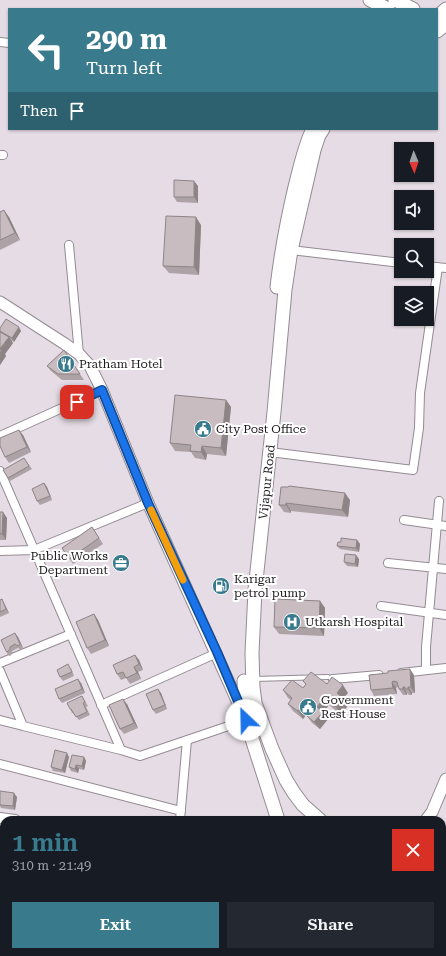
<!DOCTYPE html>
<meta charset="utf-8">
<style>
:root{--surface:#171b24;--page:#242831;--text:#f1f3f6;--muted:#9ea1a6;--accent:#397a8d}
body{margin:0;font-family:"Roboto Serif",serif;background:var(--page);color:var(--text);height:100vh;display:flex;flex-direction:column;font-size:15px;white-space:nowrap}
*{box-sizing:border-box;margin:0}
p{font-size:13px;color:var(--muted)}
.icon{flex:none;width:22px;height:22px;fill:none;stroke:currentColor;stroke-width:2;stroke-linecap:round;stroke-linejoin:round}
.map{position:relative;flex:1;overflow:hidden}
.drawer{position:absolute;left:0px;top:816px;width:446px;height:140px;display:flex;flex-direction:column;background:var(--surface);border-radius:12px 12px 0 0;box-shadow:0 1px 3px #0004}
.drawer>*{flex:none}
.top-card{position:absolute;left:8px;top:8px;width:430px;height:122px;border-radius:0px;box-shadow:0 1px 3px #0004;background:#397a8d;color:#fff;overflow:hidden}
.needle{width:26px;rotate:178deg}
.tools{position:absolute;left:394px;top:142px;display:grid;gap:8px}
.tools a{display:grid;place-items:center;width:40px;height:40px;border-radius:0px;background:var(--surface);box-shadow:0 1px 3px #0004;font-size:20px}
.pin{position:absolute;display:grid;place-items:center;width:34px;height:34px;color:#fff;margin:-17px;border-radius:8px;box-shadow:0 2px 6px #0006}
.me{position:absolute;width:44px;margin:-22px;rotate:336deg;stroke-linejoin:round;filter:drop-shadow(0 0 3px #0008)}
.turn{display:flex;align-items:center;gap:14px;height:84px;padding:0 12px;font-size:18px}
.turn .icon{width:52px;height:52px;stroke-width:2.5}
.turn b{display:block;font-size:28px;line-height:34px}
.then{display:flex;align-items:center;height:38px;padding:0 12px;background:#0003;gap:8px;font-size:15px}
.round{display:grid;place-items:center;flex:none;width:42px;height:42px;border-radius:0px;background:var(--page)}
.head{display:flex;align-items:center;justify-content:space-between;height:68px;padding:0 12px}
h1{font-size:24px;font-weight:600;line-height:30px;color:var(--accent)}
.cta{display:flex;gap:8px;margin-top:auto;padding:8px 12px}
.cta a{flex:1;height:46px;border-radius:0px;background:var(--accent);color:#fff;font-size:16px;font-weight:600;line-height:46px;text-align:center}
.cta a+a{background:var(--page);color:var(--text)}
.map>svg:first-child{display:block}
.built{fill:#ddcddb}
.lines{fill:none;stroke-linecap:round;stroke-linejoin:round}
.service-casing{stroke:#948b93;stroke-width:6}
.minor-casing{stroke:#948b93;stroke-width:10}
.tertiary-casing{stroke:#948b93;stroke-width:12}
.secondary-casing{stroke:#948b93;stroke-width:13}
.primary-casing{stroke:#948b93;stroke-width:15}
.service{stroke:#fff;stroke-width:4}
.minor{stroke:#fff;stroke-width:8}
.tertiary{stroke:#fff;stroke-width:10}
.secondary{stroke:#fff;stroke-width:11}
.primary{stroke:#fff;stroke-width:13}
.wall{fill:#ada2a5}
.shaded-wall{fill:#8d8486}
.building{fill:#c9bcc0;stroke:#8d8486}
.route-casing{stroke:#114b97;stroke-width:10}
.route{stroke:#1a73e8;stroke-width:7}
.slow{stroke:#f59e0b;stroke-width:7}
.labels{text-anchor:middle;stroke-width:4;stroke-linejoin:round;paint-order:stroke}
.poi-label{font-size:12px;fill:#1d1a1d;stroke:#fff;text-anchor:start}
.street-label{font-size:12px;fill:#1d1a1d;stroke:#fff}
</style>
<div class="map">
<svg width="446" height="956" viewBox="0 0 446 956">
<rect width="100%" height="100%" fill="#e6dce5"/>
<path class="built" d="M442,937L446,941V956H367L369,952H442Z"/>
<g class="lines">
<defs>
<path id="service" d="M254,679L328,677"/>
<path id="minor" d="M0,42L9,43
M0,155H3
M69,245L79,354
M291,250L401,263
M427,266L446,268
M0,436L102,390
M270,452L413,470L419,428L420,393L438,267
M0,471L121,750
M404,520L446,526
M0,551L34,550L148,503
M388,563L446,569
M381,606L446,615
M0,663L71,634
M426,670V647L439,501
M0,671L23,726L121,750L140,756L249,719
M401,673L446,668
M333,679L379,675
M101,705L217,653
M0,720L23,726
M0,764L181,811
M180,820L187,740
M0,919L4,896
M120,952L157,956
M210,956V952"/>
<path id="tertiary" d="M0,818L15,820
M442,922L446,927"/>
<path id="secondary" d="M0,302L65,344L79,354L90,366L102,390L148,503L244,716
M426,820L432,812L446,779
M316,952L318,956
M340,956L342,952
M360,956L362,952"/>
<path id="primary" d="M370,0L388,9
M395,0L413,9
M437,17L446,9
M437,31L446,24
M277,287C281,253 287,221 295,187C300,168 304,147 313,129
M244,681L246,720L278,820
M320,820L303,805L294,793L286,780L272,749L255,703L253,687L252,653L255,590L274,412L285,290L291,250L314,150L319,135L323,129
M442,852H446
M442,863H446"/>
</defs>
<use href="#service" class="service-casing"/>
<use href="#minor" class="minor-casing"/>
<use href="#tertiary" class="tertiary-casing"/>
<use href="#secondary" class="secondary-casing"/>
<use href="#primary" class="primary-casing"/>
<use href="#service" class="service"/>
<use href="#minor" class="minor"/>
<use href="#tertiary" class="tertiary"/>
<use href="#secondary" class="secondary"/>
<use href="#primary" class="primary"/>
</g>
<path class="wall" d="M198,186V203L177,202L174,197Z
M0,212L9,217L20,240L0,250Z
M201,225L199,275L169,273L163,266Z
M0,328L21,331L14,342L11,340L13,343L5,354L6,356L0,365Z
M64,350L84,380H62L51,371L47,366Z
M226,400L231,407L226,456L207,454L206,460L195,458L191,452L175,451L170,443Z
M23,435L31,452L9,463L5,457Z
M24,458L32,469L10,481L8,478Z
M44,483L47,487L52,500L40,505L37,501Z
M281,487L350,500L348,517L291,511V513L284,512L279,505Z
M0,512L7,518L6,540H0Z
M92,527L103,544L73,564L62,548Z
M357,540L360,544L359,552L340,549L337,546L341,542Z
M359,559L358,567L347,566L344,562Z
M2,599L9,613L0,617V600Z
M320,601L325,608L324,636L279,634L274,627Z
M94,614L98,620L109,646L91,654L87,648Z
M18,637L23,648L21,650L18,648L12,651L13,653L10,656L8,655L6,651Z
M135,655L139,660L143,670L138,672L141,679L130,684L126,678L121,680L117,674Z
M71,668L74,676L63,681L60,677Z
M369,675H414L415,693H412V695H409L407,693V695H403L399,689V687H398L396,688L397,694L374,696L371,690Z
M303,681L327,684L348,693L343,698L348,705L341,715L329,705L323,713L328,719L320,729L312,723L307,716L310,712L309,711L303,719L293,711L288,704L291,700L288,698L283,690L303,688L306,685Z
M81,683L85,693L62,703L59,699Z
M161,693L167,709L156,714L153,710Z
M82,696L88,706L86,707L90,715L79,720L73,713H72L70,709Z
M127,704L138,728L124,734L120,729Z
M69,757L65,773L53,771L51,767Z
M84,757L86,761L84,770L79,769L78,773L71,771L69,767Z
M0,793L17,797L15,810L1,808L0,806Z"/>
<path class="shaded-wall" d="M194,181L198,186V203L194,197Z
M4,210L9,217L20,240L15,233Z
M196,217L201,225L199,275L194,267Z
M19,327L21,331L14,342L12,338Z
M9,337L13,343L5,354L6,356L0,365V349Z
M226,400L231,407L226,456L221,448Z
M19,430L23,435L31,452L27,447Z
M202,446L207,454L206,460L201,452Z
M44,483L47,487L52,500L50,496Z
M345,493L350,500L348,517L342,510Z
M286,503L291,511V513L286,505Z
M3,512L7,518L6,540L2,534Z
M357,540L360,544L359,552L356,548Z
M356,555L359,559L358,567L355,564Z
M2,599L9,613L6,609Z
M320,601L325,608L324,636L319,628Z
M94,614L98,620L109,646L105,640Z
M15,633L18,637L23,648L20,644Z
M135,655L139,660L143,670L139,664Z
M134,667L138,672L141,679L137,673Z
M410,669L414,675L415,693L411,687Z
M78,679L81,683L85,693L82,689Z
M392,682L396,688L397,694L393,688Z
M343,685L348,693L343,698L348,705L341,715L336,707L337,693Z
M403,687L407,693V695L403,689Z
M408,687L412,693V695L408,689Z
M158,689L161,693L167,709L165,705Z
M324,698L329,705L323,713L328,719L320,729L314,722L317,707Z
M123,699L127,704L138,728L134,723Z
M304,704L309,711L303,719L298,711Z
M67,753L69,757L65,773L62,770Z
M84,757L86,761L84,770L82,766Z
M76,765L79,769L78,773L75,769Z
M14,793L17,797L15,810L13,806Z"/>
<path class="building" d="M174,180L194,181V197H174Z
M4,210L15,233L0,240V212Z
M166,216L196,217L194,267L163,266Z
M6,319L19,327L12,338L0,331V328Z
M0,332L9,337L0,349L2,350L0,353Z
M64,350L80,374H58L47,366Z
M175,395L226,400L221,448L202,446L201,452L190,451L191,445L170,443Z
M19,430L27,447L5,457L0,446V438Z
M24,458L29,466L8,478L3,470Z
M44,483L50,496L37,501L32,489Z
M289,486L345,493L342,510L286,503V505H279L281,487H288Z
M0,512H3L2,534H0Z
M92,527L99,538L69,559L62,548Z
M341,538L357,540L356,548L337,546L338,542H341Z
M345,554L356,555L355,564L344,562Z
M2,599L6,609L0,612V600Z
M275,599L320,601L319,628L274,627Z
M94,614L105,640L87,648L76,622Z
M15,633L20,644L18,646L15,644L10,647V649L7,652L6,651L1,640Z
M135,655L139,664L134,667L137,673L126,678L123,672L117,674L113,665Z
M68,664L72,672L60,677L57,670Z
M410,669L411,687H408V689H405V687H403V689H399L397,682L394,681L392,682L393,688L371,690L369,675L388,673V671Z
M311,672L327,684L332,677L343,685L337,693L343,698L336,707L324,698L317,707L323,712L314,722L307,716L312,710L304,704L298,711L288,704L292,698L283,690L292,680L303,688L306,684L303,681Z
M78,679L82,689L59,699L55,689Z
M158,689L165,705L153,710L146,694Z
M82,696L85,702L83,703L87,712L76,717L71,709H70L67,703Z
M123,699L134,723L120,729L109,705Z
M55,750L67,753L62,770L51,767Z
M72,755L84,757L82,766L76,765L75,769L69,767Z
M0,791L14,793L13,806L0,805Z"/>
<g class="lines">
<defs>
<path id="route" d="M77,402L102,390L148,503L217,652L246,720"/>
</defs>
<use href="#route" class="route-casing"/>
<use href="#route" class="route"/>
<path class="slow" d="M151,510L183,580"/>
</g>
<defs>
<symbol id="restaurant-disc" viewBox="-11 -11 22 22"><circle r="9.5" fill="#397a8d" stroke="#fff"/><path d="M-5-6h1v4h1v-4h1v4h1v-4h1v5L-1.5 .5V6h-2V.5L-5-1ZM5-6V6H3V1.5H1.5Q1.5-4 5-6Z" fill="#fff"/></symbol>
<symbol id="civic-disc" viewBox="-11 -11 22 22"><circle r="9.5" fill="#397a8d" stroke="#fff"/><path d="M-.6-6.5H3V-4.5H.6V-3L4-1V1h2V6H-6V1h2V-1L-.6-3ZM-1.2 2.5V6h2.4V2.5Z" fill="#fff"/></symbol>
<symbol id="office-disc" viewBox="-11 -11 22 22"><circle r="9.5" fill="#397a8d" stroke="#fff"/><path d="M-6-3h4V-5.5h4V-3h4V5H-6ZM-1-4.5V-3h2v-1.5ZM-6 0V1H6V0Z" fill="#fff"/></symbol>
<symbol id="fuel-disc" viewBox="-11 -11 22 22"><circle r="9.5" fill="#397a8d" stroke="#fff"/><path d="M-5.5-6h7V0h2V4h1.3V-2.5L3-4.5l.8-.8L6-3V5H2.5V1h-1V6h-7ZM-4.2-4.7v3.2H.2V-4.7Z" fill="#fff"/></symbol>
<symbol id="hospital-disc" viewBox="-11 -11 22 22"><circle r="9.5" fill="#397a8d" stroke="#fff"/><path d="M-5-5h3v3.5h4V-5h3V5h-3V1.5h-4V5h-3Z" fill="#fff"/></symbol>
</defs>
<g fill-rule="evenodd">
<use href="#restaurant-disc" x="56" y="354" width="20" height="20"/>
<use href="#civic-disc" x="193" y="419" width="20" height="20"/>
<use href="#office-disc" x="111" y="553" width="20" height="20"/>
<use href="#fuel-disc" x="211" y="576" width="20" height="20"/>
<use href="#hospital-disc" x="282" y="612" width="20" height="20"/>
<use href="#civic-disc" x="298" y="697" width="20" height="20"/>
</g>
<g class="labels">
<g class="poi-label">
<text x="79" y="368">Pratham Hotel</text>
<text x="216" y="433">City Post Office</text>
<text x="108" y="560" text-anchor="end">Public Works<tspan x="108" dy="14">Department</tspan></text>
<text x="234" y="583">Karigar<tspan x="234" dy="14">petrol pump</tspan></text>
<text x="305" y="626">Utkarsh Hospital</text>
<text x="321" y="704">Government<tspan x="321" dy="14">Rest House</tspan></text>
</g>
<g class="street-label">
<text transform="translate(267 482) rotate(-84)" y="4">Vijapur Road</text>
</g>
</g>
</svg>
<div class="tools">
<a><svg class="needle" viewBox="-14 -14 28 28"><path d="M0-13l5 13h-10z" fill="#e53935"/><path d="M0 13l5-13h-10z" fill="#9ea1a6"/></svg></a>
<a><svg class="icon" aria-label="sound" viewBox="0 0 24 24"><path d="M4 9h4l5-4v14l-5-4H4zM17 9q2 3 0 6"/></svg></a>
<a><svg class="icon" aria-label="search" viewBox="0 0 24 24"><circle cx="10" cy="10" r="6"/><path d="M15 15l6 6"/></svg></a>
<a><svg class="icon" aria-label="layers" viewBox="0 0 24 24"><path d="M12 4l9 5-9 5-9-5zM3 14l9 5 9-5"/></svg></a>
</div>
<div class="pin" style="left:77px;top:402px;background:#d93025"><svg class="icon" aria-label="arrive" viewBox="0 0 24 24"><path d="M6 21V4h12l-3 4 3 4H6"/></svg></div>
<svg class="me" style="left:246px;top:720px" viewBox="-20 -20 40 40"><circle r="19" fill="#fff"/><path d="M0-13L10 11 0 6-10 11z" fill="#1a73e8"/></svg>
<div class="top-card">
<div class="turn"><svg class="icon" aria-label="left" viewBox="0 0 24 24"><path d="M17 20v-9H6M10 6l-5 5 5 5"/></svg><div><b>290 m</b>Turn left</div></div>
<div class="then">Then<svg class="icon" aria-label="arrive" viewBox="0 0 24 24"><path d="M6 21V4h12l-3 4 3 4H6"/></svg></div>
</div>
<section class="drawer">
<div class="head"><div><h1>1 min</h1><p>310 m · 21:49</p></div><a class="round" style="background:#d93025;color:#fff"><svg class="icon" aria-label="close" viewBox="0 0 24 24"><path d="M6 6l12 12M18 6L6 18"/></svg></a></div>
<div class="cta"><a>Exit</a><a>Share</a></div>
</section>
</div>
